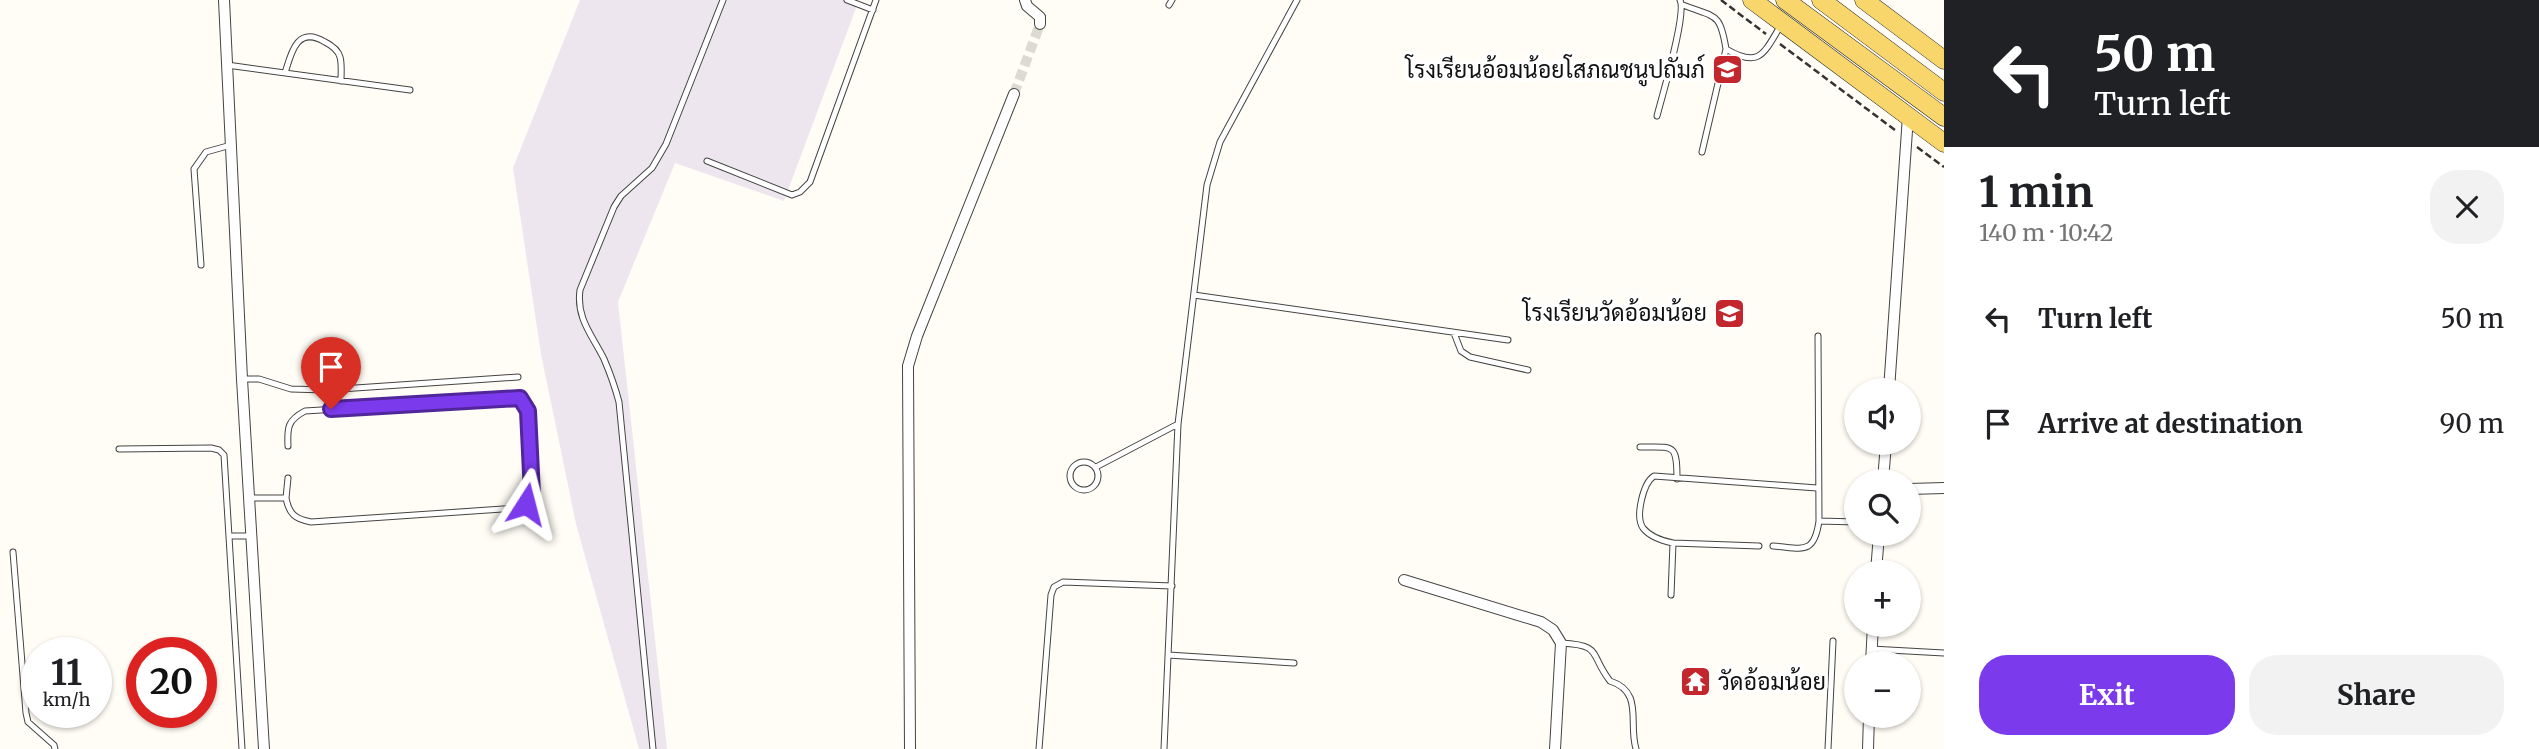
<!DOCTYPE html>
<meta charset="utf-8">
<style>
:root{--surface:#fff;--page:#f2f2f2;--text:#202124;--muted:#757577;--accent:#7c3aed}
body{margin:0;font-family:Merriweather,Sarabun,serif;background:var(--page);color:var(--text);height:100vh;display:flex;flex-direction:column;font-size:26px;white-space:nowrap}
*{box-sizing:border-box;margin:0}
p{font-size:23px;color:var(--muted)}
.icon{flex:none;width:38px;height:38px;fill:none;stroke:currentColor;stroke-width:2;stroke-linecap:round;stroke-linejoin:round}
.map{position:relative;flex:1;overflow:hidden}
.sheet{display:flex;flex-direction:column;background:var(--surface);width:595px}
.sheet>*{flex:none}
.hud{background:#202124;color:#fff;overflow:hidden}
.fabs{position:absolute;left:1844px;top:378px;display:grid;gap:14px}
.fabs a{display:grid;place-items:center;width:77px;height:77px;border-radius:50%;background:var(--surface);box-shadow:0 2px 5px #0004;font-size:35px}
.speed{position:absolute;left:21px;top:637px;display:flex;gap:14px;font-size:35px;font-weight:700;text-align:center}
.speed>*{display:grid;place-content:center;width:91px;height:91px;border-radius:50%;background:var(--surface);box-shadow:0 2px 5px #0004;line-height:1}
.speed small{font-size:18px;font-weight:400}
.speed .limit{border:10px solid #d22;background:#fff;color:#111}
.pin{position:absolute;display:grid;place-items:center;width:60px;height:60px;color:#fff;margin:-72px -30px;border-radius:50% 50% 50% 0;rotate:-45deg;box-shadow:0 0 7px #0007}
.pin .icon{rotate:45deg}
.me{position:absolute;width:77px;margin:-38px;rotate:9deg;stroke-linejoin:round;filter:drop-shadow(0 0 5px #0008)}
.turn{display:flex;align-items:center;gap:24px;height:147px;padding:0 35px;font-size:32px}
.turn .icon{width:91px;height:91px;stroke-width:2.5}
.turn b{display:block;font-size:49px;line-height:60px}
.round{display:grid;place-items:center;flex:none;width:74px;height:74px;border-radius:28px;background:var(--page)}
.overview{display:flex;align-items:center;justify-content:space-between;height:119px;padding:0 35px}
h1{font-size:42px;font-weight:700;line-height:52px}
.action{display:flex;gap:14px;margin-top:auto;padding:14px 35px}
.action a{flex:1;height:80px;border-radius:28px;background:var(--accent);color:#fff;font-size:28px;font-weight:700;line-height:80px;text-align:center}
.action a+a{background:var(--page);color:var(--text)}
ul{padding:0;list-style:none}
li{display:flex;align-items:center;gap:21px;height:105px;padding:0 35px}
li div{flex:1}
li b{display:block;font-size:26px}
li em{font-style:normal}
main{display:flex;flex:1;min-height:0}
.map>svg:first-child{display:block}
.industrial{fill:#eee6ef}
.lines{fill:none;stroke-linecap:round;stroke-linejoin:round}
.minor-tunnel{stroke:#dbdad3;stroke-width:10;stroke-dasharray:10 5;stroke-linecap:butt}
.service-casing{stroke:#444;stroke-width:7}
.minor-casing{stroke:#444;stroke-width:12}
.primary-casing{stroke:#222;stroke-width:19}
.path{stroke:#333;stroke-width:2.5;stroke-dasharray:7 3.5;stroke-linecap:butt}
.service{stroke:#fff;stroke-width:5}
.minor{stroke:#fff;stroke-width:10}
.primary{stroke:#f9d66b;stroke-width:18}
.route-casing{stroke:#51269a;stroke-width:18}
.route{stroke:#7c3aed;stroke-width:12}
.labels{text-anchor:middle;stroke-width:7;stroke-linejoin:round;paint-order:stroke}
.poi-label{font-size:23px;fill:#111;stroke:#fff;text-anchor:end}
</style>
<main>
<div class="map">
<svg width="1944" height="749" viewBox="0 0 1944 749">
<rect width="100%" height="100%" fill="#fffdf5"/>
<path class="industrial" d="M580,0H859L784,201L675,163L618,302L667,749H639L576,524L541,354L513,168Z"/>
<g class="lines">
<path class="minor-tunnel" d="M1014,94L1040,24"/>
<defs>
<path id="service" d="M847,0L873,10
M1169,5L1172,0
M1683,5C1716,18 1720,12 1726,49C1760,69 1764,53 1781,25
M227,65L410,90
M285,73C291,53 297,25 325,42C331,45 338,50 340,57C342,64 341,74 341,81
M1657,116C1662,96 1687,14 1680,0
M1702,152L1726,49
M707,161L792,195L800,192L810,182L876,0
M201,265L194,169L206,152L231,145
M1194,295L1508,340
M1454,333L1461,351L1470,357L1528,370
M1818,336L1819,521L1857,522
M242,379H259L291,389L326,390L518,377
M1640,447C1674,447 1677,443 1677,479
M119,449L211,448L219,450L224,455L242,749
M1070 476a14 14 0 1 1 28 0a14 14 0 1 1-28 0Z
M1096,467L1178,424
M250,498H286C289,514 295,519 311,522L519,508L526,504L532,494L528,411L520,398L305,411C288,420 287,427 288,446
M286,498L288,478
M229,536H251
M1673,543C1663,541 1650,537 1643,528C1635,517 1643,483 1654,476L1817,488
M1773,546C1802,548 1814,556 1819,521
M13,552L26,713L28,722L54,745L55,749
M1671,595L1673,543L1759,546
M1561,643C1603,645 1589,654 1610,681C1644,692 1628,722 1636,749
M1871,649L1944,653
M1168,655L1294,663
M653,749L619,402C615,387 610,373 604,359C592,335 576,318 580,290L614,207L621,196L652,168L666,144L723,0
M1039,749L1051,595L1054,587L1063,582L1172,586
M1164,749L1178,424L1207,185L1220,142L1297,0
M1828,749L1833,641"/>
<path id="minor" d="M224,0L242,379L264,749
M1025,0L1027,6L1040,17V24
M1889,390L1908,116
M1883,481L1886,443
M1909,489L1944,488
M1876,572L1879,534
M1404,580L1541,622L1553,630L1561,643L1555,749
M1871,663L1873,625
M910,749L908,366L917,336L1014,94
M1868,749L1869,716"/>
<path id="primary" d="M1752,0L1944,143
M1785,0L1944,117
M1821,0L1944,92
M1864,0L1944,60"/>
</defs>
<use href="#service" class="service-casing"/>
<use href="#minor" class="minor-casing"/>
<use href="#primary" class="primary-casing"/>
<path class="path" d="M1721,0L1766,34
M1780,44L1895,130
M1917,147L1944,167"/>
<use href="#service" class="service"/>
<use href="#minor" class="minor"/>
<use href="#primary" class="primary"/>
</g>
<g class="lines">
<defs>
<path id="route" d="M331,409L520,398L528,411L532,494L526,504"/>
</defs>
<use href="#route" class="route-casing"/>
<use href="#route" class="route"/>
</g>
<defs>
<symbol id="school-square" viewBox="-11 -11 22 22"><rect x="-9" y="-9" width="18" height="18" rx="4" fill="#c4262e" stroke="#fff"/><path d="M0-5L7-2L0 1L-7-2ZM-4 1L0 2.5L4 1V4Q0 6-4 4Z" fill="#fff"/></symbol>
<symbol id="temple-square" viewBox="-11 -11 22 22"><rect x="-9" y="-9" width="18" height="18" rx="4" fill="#c4262e" stroke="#fff"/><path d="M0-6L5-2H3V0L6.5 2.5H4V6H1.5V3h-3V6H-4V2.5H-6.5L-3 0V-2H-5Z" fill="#fff"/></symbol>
</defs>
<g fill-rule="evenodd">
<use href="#school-square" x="1710" y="52" width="35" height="35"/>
<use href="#school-square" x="1712" y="296" width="35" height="35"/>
<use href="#temple-square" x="1678" y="664" width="35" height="35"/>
</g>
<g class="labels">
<g class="poi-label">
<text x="1705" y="78">โรงเรียนอ้อมน้อยโสภณชนูปถัมภ์</text>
<text x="1707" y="321">โรงเรียนวัดอ้อมน้อย</text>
<text x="1718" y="690" text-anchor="start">วัดอ้อมน้อย</text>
</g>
</g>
</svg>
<div class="fabs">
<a><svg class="icon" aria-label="sound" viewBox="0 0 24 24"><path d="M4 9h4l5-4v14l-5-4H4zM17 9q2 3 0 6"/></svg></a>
<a><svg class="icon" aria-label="search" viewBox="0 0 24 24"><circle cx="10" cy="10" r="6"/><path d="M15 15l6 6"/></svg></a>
<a>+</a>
<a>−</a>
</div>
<div class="speed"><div>11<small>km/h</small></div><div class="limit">20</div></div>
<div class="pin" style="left:331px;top:409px;background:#d93025"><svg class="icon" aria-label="arrive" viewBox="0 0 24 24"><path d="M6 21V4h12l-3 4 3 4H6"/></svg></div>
<svg class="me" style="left:526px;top:504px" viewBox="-20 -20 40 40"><path d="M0-17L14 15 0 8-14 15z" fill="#7c3aed" stroke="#fff" stroke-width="4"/></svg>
</div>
<section class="sheet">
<div class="hud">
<div class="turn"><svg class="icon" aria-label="left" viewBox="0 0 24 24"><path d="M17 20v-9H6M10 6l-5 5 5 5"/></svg><div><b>50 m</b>Turn left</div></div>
</div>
<div class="overview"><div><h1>1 min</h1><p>140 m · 10:42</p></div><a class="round"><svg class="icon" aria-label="close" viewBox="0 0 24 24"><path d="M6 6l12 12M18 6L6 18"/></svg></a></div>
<ul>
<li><svg class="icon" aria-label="left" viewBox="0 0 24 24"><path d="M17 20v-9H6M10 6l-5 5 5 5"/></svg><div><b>Turn left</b></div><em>50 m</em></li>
<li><svg class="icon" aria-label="arrive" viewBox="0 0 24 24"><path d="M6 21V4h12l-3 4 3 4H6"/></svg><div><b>Arrive at destination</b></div><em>90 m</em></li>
</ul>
<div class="action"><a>Exit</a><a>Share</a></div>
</section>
</main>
